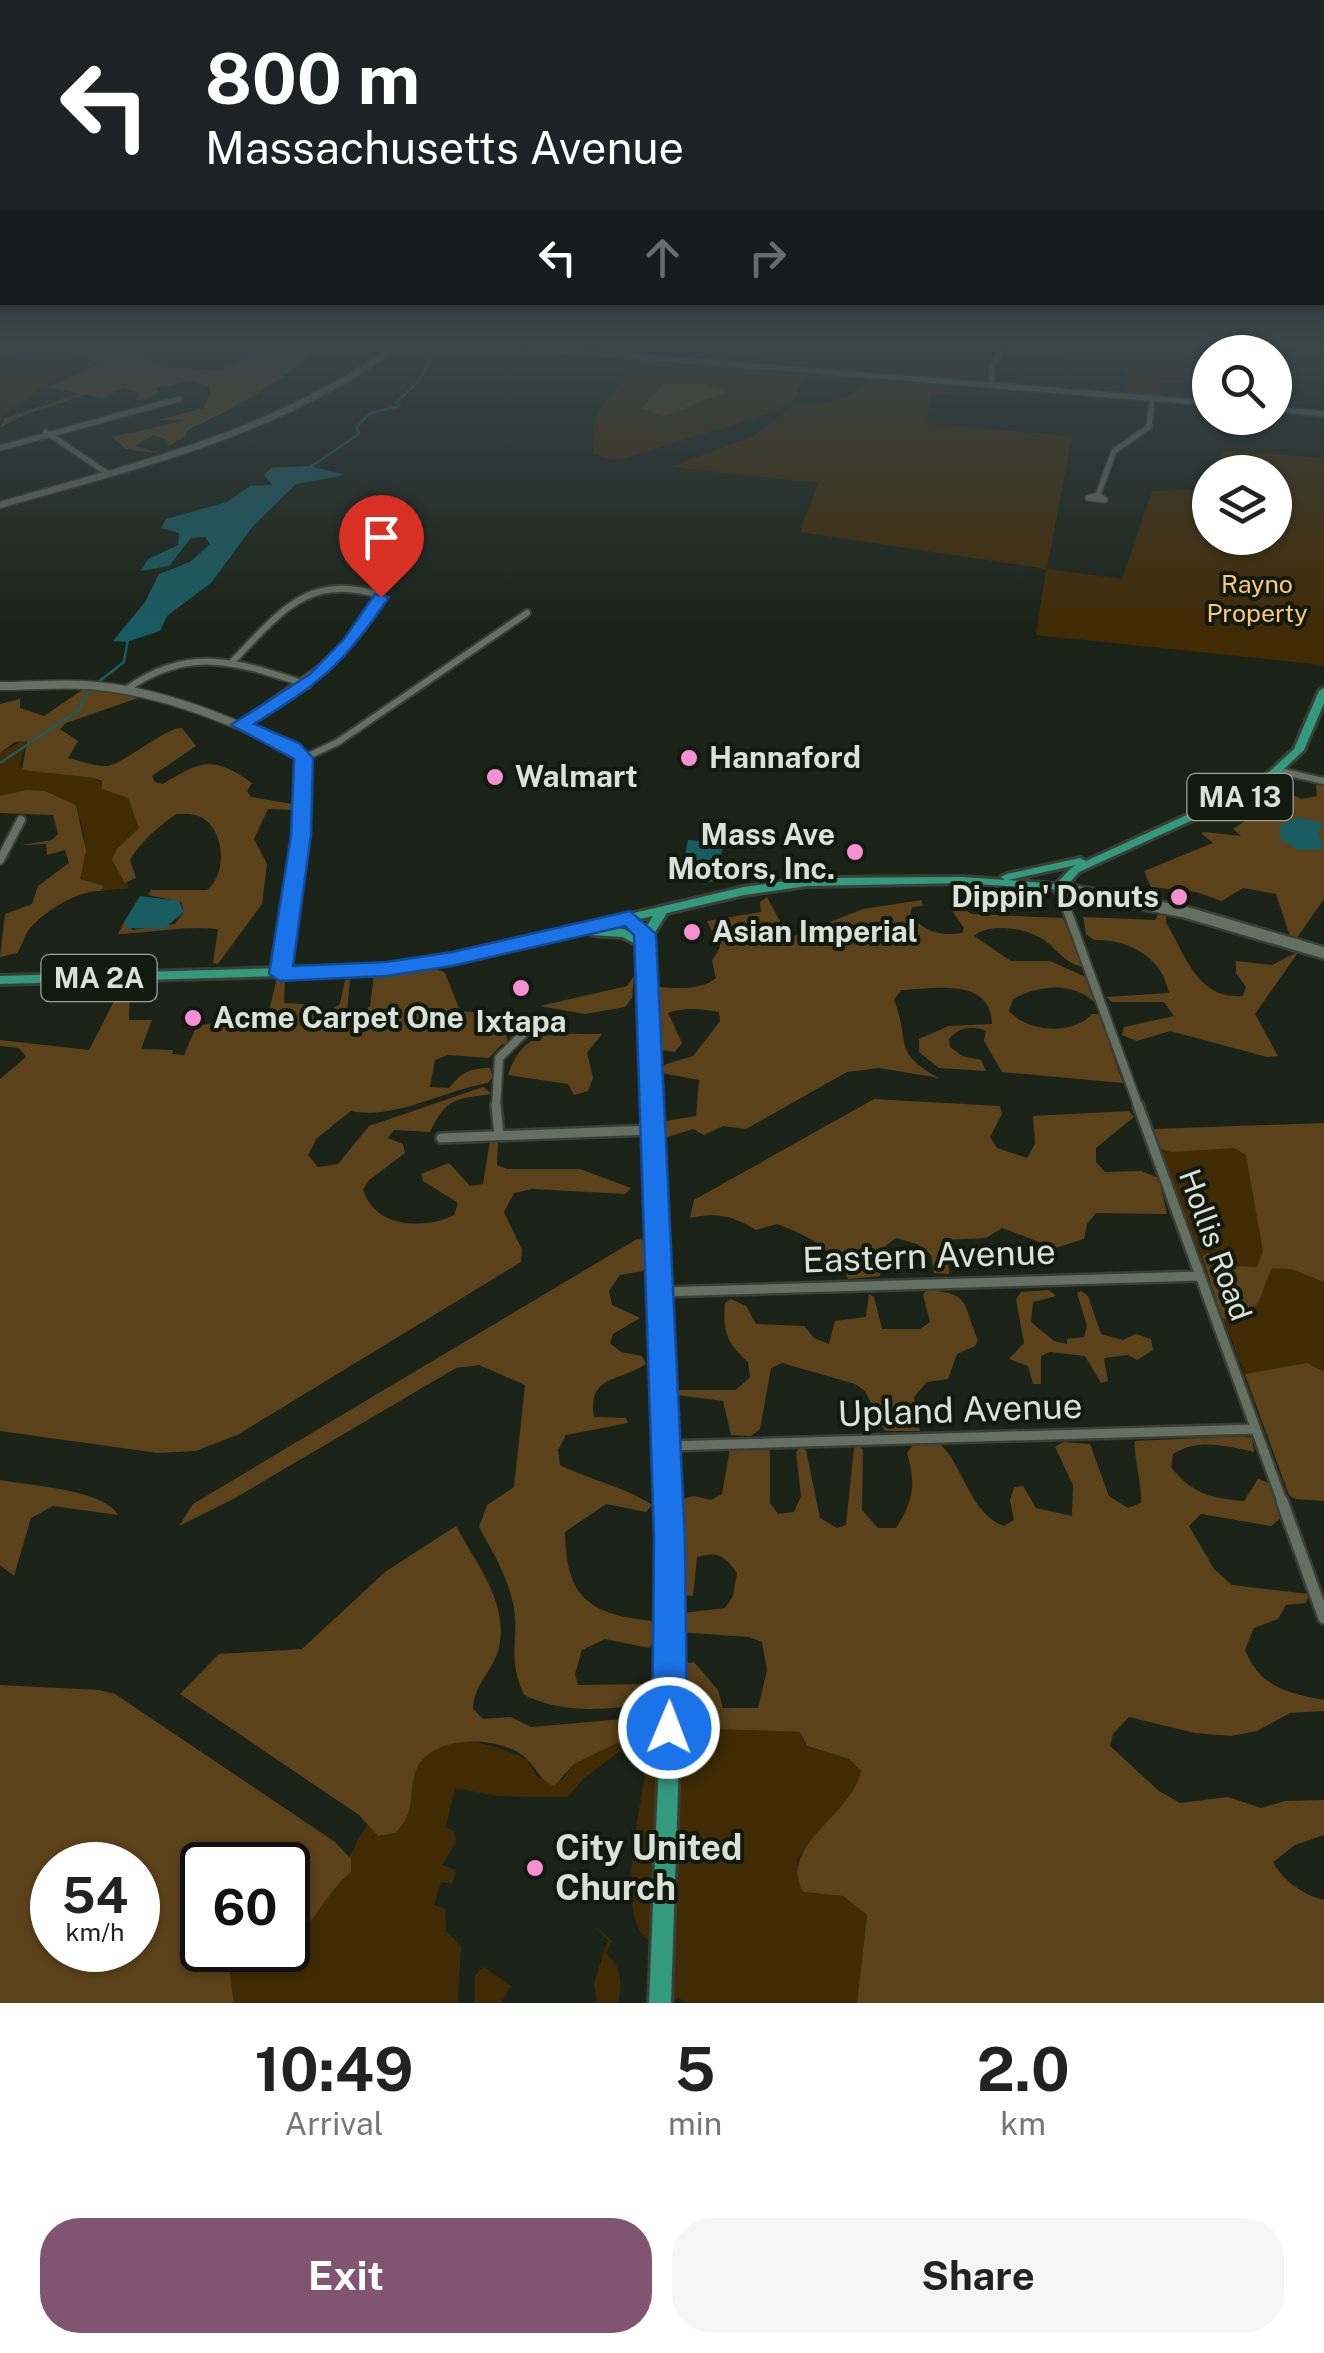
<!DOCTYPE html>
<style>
:root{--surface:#fff;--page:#f6f6f6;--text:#222;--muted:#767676;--accent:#815472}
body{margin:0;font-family:"Public Sans",sans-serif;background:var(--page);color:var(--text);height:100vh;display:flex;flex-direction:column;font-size:38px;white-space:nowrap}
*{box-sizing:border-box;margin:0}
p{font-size:32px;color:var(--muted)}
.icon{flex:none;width:55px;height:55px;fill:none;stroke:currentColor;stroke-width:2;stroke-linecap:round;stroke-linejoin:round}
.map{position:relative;height:2003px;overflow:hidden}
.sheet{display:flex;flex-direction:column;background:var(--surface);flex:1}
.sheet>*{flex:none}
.hud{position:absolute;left:0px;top:0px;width:1325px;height:305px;box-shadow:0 2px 8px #0004;background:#202124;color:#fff;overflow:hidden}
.fabs{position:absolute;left:1192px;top:335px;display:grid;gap:20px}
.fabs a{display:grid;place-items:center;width:100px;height:100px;border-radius:50%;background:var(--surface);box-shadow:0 2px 8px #0004;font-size:50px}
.speed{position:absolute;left:30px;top:1842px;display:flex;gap:20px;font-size:50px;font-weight:700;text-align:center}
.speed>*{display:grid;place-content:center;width:130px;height:130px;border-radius:50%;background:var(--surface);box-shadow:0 2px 8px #0004;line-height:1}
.speed small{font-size:25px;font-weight:400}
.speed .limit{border:5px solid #111;border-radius:15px;background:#fff;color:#111}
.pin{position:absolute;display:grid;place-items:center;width:85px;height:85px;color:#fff;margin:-102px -42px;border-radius:50% 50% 50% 0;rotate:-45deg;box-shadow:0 0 10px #0007}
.pin .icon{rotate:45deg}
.me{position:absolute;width:110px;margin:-55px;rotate:1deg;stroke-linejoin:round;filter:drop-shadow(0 0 8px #0008)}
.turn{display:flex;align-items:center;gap:35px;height:210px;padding:0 40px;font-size:45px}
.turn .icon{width:130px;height:130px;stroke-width:2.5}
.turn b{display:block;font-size:70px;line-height:85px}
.lanes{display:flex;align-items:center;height:95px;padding:0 40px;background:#0003;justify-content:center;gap:50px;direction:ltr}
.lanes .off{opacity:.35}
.eta{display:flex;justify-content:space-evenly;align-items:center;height:170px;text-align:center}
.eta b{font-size:60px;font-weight:700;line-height:70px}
.cta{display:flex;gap:20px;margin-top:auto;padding:20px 40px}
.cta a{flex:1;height:115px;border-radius:40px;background:var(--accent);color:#fff;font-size:40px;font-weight:700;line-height:115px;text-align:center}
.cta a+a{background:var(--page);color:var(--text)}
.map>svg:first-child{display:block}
.green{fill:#412b05}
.forest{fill:#5c421b;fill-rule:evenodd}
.water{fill:#185b60}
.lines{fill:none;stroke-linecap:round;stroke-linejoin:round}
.stream{stroke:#185b60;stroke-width:2.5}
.minor-far4-casing{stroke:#393f37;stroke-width:8}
.minor-far3-casing{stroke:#393f37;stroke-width:10}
.minor-far2-casing{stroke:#393f37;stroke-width:12}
.minor-far1-casing{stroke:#393f37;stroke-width:14}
.minor-casing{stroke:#393f37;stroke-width:16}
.tertiary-far2-casing{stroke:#393f37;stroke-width:9}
.tertiary-far1-casing{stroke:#393f37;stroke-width:11}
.tertiary-casing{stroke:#393f37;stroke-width:15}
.secondary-casing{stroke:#393f37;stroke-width:16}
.primary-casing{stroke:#393f37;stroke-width:6}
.minor-far4{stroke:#656f62;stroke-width:5}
.minor-far3{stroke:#656f62;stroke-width:6}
.minor-far2{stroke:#656f62;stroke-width:8}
.minor-far1{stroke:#656f62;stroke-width:9}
.minor{stroke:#656f62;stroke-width:11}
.tertiary-far2{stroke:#656f62;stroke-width:6}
.tertiary-far1{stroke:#656f62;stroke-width:8}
.tertiary{stroke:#656f62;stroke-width:10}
.secondary{stroke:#656f62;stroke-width:11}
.primary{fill:#349a7e;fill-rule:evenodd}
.route{fill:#1a73e8;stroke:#114b97;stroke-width:2.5}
.poi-dot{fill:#f591d3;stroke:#121a10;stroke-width:4}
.labels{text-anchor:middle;stroke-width:8;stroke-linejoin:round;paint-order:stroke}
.far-park-label{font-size:25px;fill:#fbc77c;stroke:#121a10}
.shield{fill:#121a10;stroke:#9fa59d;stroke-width:2.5}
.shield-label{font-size:28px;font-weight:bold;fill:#dbe0d9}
.poi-label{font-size:30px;font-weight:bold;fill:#dbe0d9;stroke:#121a10;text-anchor:start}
.street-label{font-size:30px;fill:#dbe0d9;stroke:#121a10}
.near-street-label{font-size:35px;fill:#dbe0d9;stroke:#121a10}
.near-poi-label{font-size:35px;font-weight:bold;fill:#dbe0d9;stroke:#121a10;text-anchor:start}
</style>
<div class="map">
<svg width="1324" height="2003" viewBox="0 0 1324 2003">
<rect width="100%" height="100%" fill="#1b2319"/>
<path class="green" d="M4,347H82L66,350L101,361L34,389L38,391L0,417V369L30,356Z
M770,347H1003L995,358L990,383L805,372L795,399L778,411L627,457L613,460L594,454L593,419L637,361L766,371L754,353Z
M1066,347H1200L1208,385L1160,382L1162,398L1127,395L1126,372L1069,368L1071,357Z
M119,348V347L267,348L217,370L165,367Z
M876,379L952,385V395H930L927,424L1072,436L1047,569L1122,579L1152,491L1210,489V538H1275V472H1219L1222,451L1324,458V665L1036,635L1046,569L800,532L818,483L670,467L754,436L793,405C826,407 849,397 876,379Z
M24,740L27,741L20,761L22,770L94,778L128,798L139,828L117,849L129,888L100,891L104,886L80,879L85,839L76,805L45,791L0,796V753Z
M1324,1127V1497L1289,1495L1161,1149Z
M653,1716L659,1721L660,1746L654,1756L642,1758L629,1744L583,1779L568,1797L498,1796L455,1788L446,1827L454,1831L456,1842L442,1865L456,1870L452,1884L441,1882L434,1905L445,1909L446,1931L461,1947L458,2003H234L228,1961L242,1950H288V1944C313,1923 326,1893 351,1872L349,1857L367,1824L378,1836L396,1833C419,1805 405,1790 418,1767C441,1724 493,1745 527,1759L538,1778L562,1780L574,1764L648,1724L635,1718Z
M680,1723L690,1728L800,1732L807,1747L849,1759L861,1772L858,1788L797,1859L803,1892L843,1896L867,1915L857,2003H687L678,1998L672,2003Z
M653,1770L659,1772L654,1940L650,1941C614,1919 640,1811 645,1774Z
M594,1926L612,1941L606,1953C621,1966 623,1985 618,2003H597L594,1983L608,1940Z
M484,1967L511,1986L501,2003H475V1975Z"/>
<path class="forest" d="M82,347H119L165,367L217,370L265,351L267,347H320C280,384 236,407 188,430L185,437L169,446L167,440L153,435L135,446L163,454L126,449L112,437L186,420H158L204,408L210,392L207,385L192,381L156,388L160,394L137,401L138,392L123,388L103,398L85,395L24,415L0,428L5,418L79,394L48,387L103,363L65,351Z
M664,384H707L726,392L662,417L642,407Z
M85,688L138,694V698L66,723L60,729L78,741L68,758C79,760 96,767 106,766C121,766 167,726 182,728L196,746L152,776L155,782L163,784C201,761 212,755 252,783L247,791L251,797L298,805L293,810L268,809L254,839L267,864L262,904L218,964L213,963L218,929C185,925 152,933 118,934L124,922L133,930L175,924L184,912L181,902L148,895L151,890H207C227,874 226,831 201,817C194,813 183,814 176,814C159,826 140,842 130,860L136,878L125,883L112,860L117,849L139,828L128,798L102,789V781L94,778L22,770L27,741L15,742L0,753V704L20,699V708L44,716Z
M1289,781L1284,791L1302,799L1317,796L1316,785L1324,784V899L1296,939L1290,936L1276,894L1243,888L1222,901L1196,892L1151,887L1144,871L1213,843L1201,833L1204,832L1241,836L1233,829L1266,807L1256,796L1277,782Z
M27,790L45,791L76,805L86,851L80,879L104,886L100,891C78,890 41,913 28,931C24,938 22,946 17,953L0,957L5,914L32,904L38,886L69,863L65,850L47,855L46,844L21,845L52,840L58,834L53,815L0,813V796Z
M955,890L963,909L972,914L1063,918L1083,967C1064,963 1058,950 1044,940C1027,928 989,922 974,936L1011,961H1050L1086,977L1095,1003C1073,981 1039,985 1013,999L1009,1011C1028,1032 1072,1036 1092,1014H1099L1123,1083L1002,1072L984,1041L986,1031C972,1025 959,1027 949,1039L950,1047L962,1056L981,1060L986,1071L939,1068L919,1052V1039L949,1026L992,1024C991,976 932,989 901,990L894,1000C911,1042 891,1052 939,1078L879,1068L847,1072L746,1129L723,1126L704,1135L693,1129L664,1138L659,1122L696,1116L699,1080L662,1073L660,1066L693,1056L720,1021L719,1012C700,1009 686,1007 668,1013L682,1043L675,1052L652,1049L649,986C669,988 700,992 716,978L712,961L720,947L707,921L761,912L760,902L767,897L789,938L863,909L922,900L923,906L912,907L910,915C925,932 939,936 962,933L964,928L953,912Z
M1160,912L1166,914V923C1185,952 1196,1000 1243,996L1246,987L1236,973V961L1272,965L1299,951L1255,1014L1278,1056L1267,1057L1170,1031L1137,1041L1122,1035L1124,1027L1174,1016L1164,1002H1112L1106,997L1169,993C1162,956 1127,939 1094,940L1086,934L1083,917L1155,920Z
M436,969L445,973L460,1011L502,1015L508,1044H502L489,1058L448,1055L435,1060L430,1087L449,1088C462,1072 470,1068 490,1068L493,1077L488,1083C442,1091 395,1120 351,1111L317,1138L308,1155L318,1167L338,1164L369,1126L483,1087L492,1094C455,1099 447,1097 430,1132L394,1130L388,1138L403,1144L405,1153L368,1181L363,1190C375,1228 424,1230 454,1215L458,1203L423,1181L421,1174L449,1163L470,1186L483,1184L490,1141L498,1142L497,1165L507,1169H580L631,1188L625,1194L532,1189L514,1193L504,1212L522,1250L521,1262L239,1434L196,1451L158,1453L0,1431V1079L26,1057L19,1048L0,1046V1040L89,1050L124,982L130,983L129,1020H152L141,1049L173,1050L172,1054L184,1055L197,1025L267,1019L277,978L285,980L284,1003L318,1005L329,1011L340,1004L345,980L350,979L347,1012L362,1013L370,1006L374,975Z
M634,976L632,998L625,1007L585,1014L540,1006L627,986Z
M602,1034L587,1053L593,1078L588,1091L574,1095L568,1084L508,1075C524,1025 558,1035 602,1034Z
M874,1099L1000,1106L1002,1114L990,1137L997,1148L1027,1158L1035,1144L1033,1116L1129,1111L1134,1117L1096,1148V1162L1105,1172L1141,1171L1159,1178L1167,1214L1096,1213L1087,1224L1084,1239L1055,1248L1002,1228L986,1238L946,1240L949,1274L934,1273L931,1255L917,1244L896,1238L884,1247L880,1276L848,1279C838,1250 804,1234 777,1224L756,1230C734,1216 716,1212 690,1218L694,1200Z
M1324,1123V1282L1291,1269L1272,1268C1257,1297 1266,1314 1222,1319L1203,1257L1207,1253L1232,1266L1257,1267L1263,1251L1246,1155L1234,1148L1171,1152L1161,1149L1153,1129Z
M637,1239L645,1240L648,1258L643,1271L620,1275L609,1291L612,1305L640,1318L613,1334L610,1343L621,1352L642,1356L646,1364C619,1382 587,1375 594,1417L626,1418L628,1423L566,1435L558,1450L560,1465C592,1481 623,1486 652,1505L646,1512L606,1504L565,1532C566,1599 590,1614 651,1621L659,1634L649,1648L605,1639L582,1650L575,1674L578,1685L652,1684L656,1691L646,1704C605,1710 563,1714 524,1695C507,1657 519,1642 514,1608C509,1579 493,1552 479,1527L487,1505L514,1487L525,1385L479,1365L456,1368L235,1498L179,1526L193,1504Z
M926,1290C971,1293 962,1302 978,1340L975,1346L957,1354L948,1379L927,1382L914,1397L920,1431H885L865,1391L855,1384L782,1363L771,1368L760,1429L751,1436L731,1435L723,1401L677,1395L675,1390H736L750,1377L748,1362C726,1342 723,1332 725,1303L731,1299L746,1306L756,1324L804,1326L814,1338L829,1344L835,1321L866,1317L869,1294L874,1297L882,1329H920L930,1322L923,1295Z
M1049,1290L1056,1296L1033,1302L1031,1322L1054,1341L1067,1344V1339L1084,1337L1087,1326L1077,1293L1081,1291L1088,1296L1101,1334L1123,1340L1136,1334L1151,1339L1153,1350L1137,1360L1128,1355L1104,1358L1108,1381L1101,1383L1085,1356L1050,1352L1041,1356V1384H1033L1028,1366L1009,1359L1024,1343L1016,1299L1021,1292Z
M1307,1363L1324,1372V1501L1295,1499L1289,1495L1245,1374Z
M1243,1436L1252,1438L1254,1452C1225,1446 1199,1438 1173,1454L1171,1467C1192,1494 1211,1498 1244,1501L1258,1479L1269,1483L1281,1518L1271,1526L1201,1514L1189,1526L1214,1569L1232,1585L1309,1594L1306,1603L1286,1605L1278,1619L1254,1628L1245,1650C1260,1687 1287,1693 1324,1700V1711L1290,1713L1257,1731L1231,1736L1195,1733L1129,1717L1113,1734L1110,1746L1159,1791L1180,1803L1228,1797L1261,1808L1285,1801L1324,1800V1835L1295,1845L1273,1862C1282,1880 1305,1896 1324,1900V2003H857L867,1915L843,1896L803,1892C777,1845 853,1815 861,1771L849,1759L807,1746L800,1732L690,1728L680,1723L682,1664L694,1662L718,1690L723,1708H758L767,1670L762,1642L749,1637L677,1632L683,1613L725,1608L733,1596L737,1573C724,1555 718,1551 697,1557L693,1596L678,1595V1500L694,1496L711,1500L722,1494L730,1448L765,1446L770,1451V1503L778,1514L794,1512L801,1496L796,1452L801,1447L806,1450L820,1518L837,1528L846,1525L854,1448L859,1446L863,1450L862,1510L878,1528H896C914,1500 916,1485 907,1453L913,1445L940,1444C964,1466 969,1513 1004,1526L1014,1520L1010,1500L1014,1487L1023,1486L1036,1508L1072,1516L1073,1485L1055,1447L1063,1442L1090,1444L1109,1496L1128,1508L1141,1503C1142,1480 1133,1458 1135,1441Z
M0,1480C27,1485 106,1490 118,1515L53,1506L31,1518L14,1576L0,1565Z
M456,1526C476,1564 511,1605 498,1651C491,1673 474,1684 473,1709L483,1719L511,1717L531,1727L635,1718L649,1724L641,1731L574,1764L554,1786C539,1779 539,1772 528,1760C504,1735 433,1733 417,1768C406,1795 419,1806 396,1833L378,1836L359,1815L180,1694L219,1654L302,1649L385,1572Z
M0,1685L99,1690L115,1694L335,1842L351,1859V1872C326,1893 314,1924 288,1944V1865H202V1950H242L228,1961L234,2003H0ZM52,1865H138V1950H52Z"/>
<path class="water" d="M310,466L345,475L296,484L253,526L212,582L167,616L160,631L126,642L113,641L145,602L159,574L190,562L210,544L205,537L191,538L169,566L141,571L148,559L178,545L179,533L161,528L166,519L227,502L250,486L272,485L264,475L271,468Z
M1299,817L1324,824L1318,832L1324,849L1297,850L1280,838V825Z
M688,840L725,843L716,869L718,881L707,882L708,865L685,856Z
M140,896L179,901L184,912L164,929L127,928L124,922Z"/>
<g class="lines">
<path class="stream" d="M310,467L359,434L357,427L370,413L400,406L396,403L421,379L435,347
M98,682L124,662L128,639
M0,763L79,710L89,690"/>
<defs>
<path id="minor-far4" d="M521,347L1210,403
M992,385L991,367L1003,347
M1275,409L1324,414
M46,432L107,473
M0,448L179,399
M1098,495L1105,500L1088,498Z
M1098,495L1114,451L1149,427L1152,399"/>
<path id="minor-far3" d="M232,662C279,614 308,571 381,596L339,655L240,725
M127,689C191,644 240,663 308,685
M304,758L338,742L527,613
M1280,771L1324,781"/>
<path id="minor-far2" d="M0,860L21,820
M1059,888L1139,1108
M496,1108L499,1058L530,1027"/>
<path id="minor-far1" d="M496,1105L499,1135
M1138,1105L1283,1504
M441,1138L651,1130
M660,1292L1200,1276
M666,1446L1256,1429"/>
<path id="minor" d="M1282,1501L1324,1618"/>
<path id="tertiary-far2" d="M0,505C138,465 277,433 395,347"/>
<path id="tertiary-far1" d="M0,686C29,686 58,683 86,685C162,690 235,722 302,754V794"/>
<path id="tertiary" d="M280,974L301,835L302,791"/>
<path id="secondary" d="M1059,888L1185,912L1324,953"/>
<path id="primary" d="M1324,688V703L1304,750L1265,787L1079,872L1063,890L963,883L807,886L744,895L667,913L652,937L650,981L679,1539V1759L671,2003H649L659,1759L661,1539L638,981L640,946L622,937L592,935L591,931L469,960L386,973L0,984V976L386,965L469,952L744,887L807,878L963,877L1005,880L1001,877L1007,874L1080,858L1086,861L1257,783L1294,749L1319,691ZM1076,865L1071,868L1056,884L1008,880ZM653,916L640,937L624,929L602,928Z"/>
</defs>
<use href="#minor-far4" class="minor-far4-casing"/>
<use href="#minor-far3" class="minor-far3-casing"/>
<use href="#minor-far2" class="minor-far2-casing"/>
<use href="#minor-far1" class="minor-far1-casing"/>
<use href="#minor" class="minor-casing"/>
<use href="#tertiary-far2" class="tertiary-far2-casing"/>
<use href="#tertiary-far1" class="tertiary-far1-casing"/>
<use href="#tertiary" class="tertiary-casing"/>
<use href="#secondary" class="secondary-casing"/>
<use href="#primary" class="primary-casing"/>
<use href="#minor-far4" class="minor-far4"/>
<use href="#minor-far3" class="minor-far3"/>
<use href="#minor-far2" class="minor-far2"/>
<use href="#minor-far1" class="minor-far1"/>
<use href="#minor" class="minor"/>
<use href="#tertiary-far2" class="tertiary-far2"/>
<use href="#tertiary-far1" class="tertiary-far1"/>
<use href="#tertiary" class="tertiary"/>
<use href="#secondary" class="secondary"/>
<use href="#primary" class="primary"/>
</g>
<linearGradient id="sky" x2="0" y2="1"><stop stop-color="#0f130e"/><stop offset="0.55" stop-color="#394549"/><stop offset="1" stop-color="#394549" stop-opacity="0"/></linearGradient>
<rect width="1324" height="627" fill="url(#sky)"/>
<path class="route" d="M375,594L389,597C344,664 322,682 254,724L299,743L313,758L311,835L293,966L386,962L452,952L630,911L656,934L685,1539L687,1728L681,1740L669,1746L657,1740L652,1728L654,1539L634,935L625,926L452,966L386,976L280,981L269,974L291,835L294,759L231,725L310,674L344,639Z"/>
<g class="poi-dot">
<circle cx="689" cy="758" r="10"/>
<circle cx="495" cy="777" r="10"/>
<circle cx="855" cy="852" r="10"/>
<circle cx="1179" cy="897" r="10"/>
<circle cx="692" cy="932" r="10"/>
<circle cx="521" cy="988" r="10"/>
<circle cx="193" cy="1018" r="10"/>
<circle cx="535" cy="1868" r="10"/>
</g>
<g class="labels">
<g class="far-park-label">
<text x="1257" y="593">Rayno<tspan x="1257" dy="29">Property</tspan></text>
</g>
<g class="shield">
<rect x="1187.5" y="774" width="105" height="46" rx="8"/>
<rect x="41.5" y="955" width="115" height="46" rx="8"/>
</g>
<g class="shield-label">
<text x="1240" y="807">MA 13</text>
<text x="99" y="988">MA 2A</text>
</g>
<g class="poi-label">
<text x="709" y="768">Hannaford</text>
<text x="515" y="787">Walmart</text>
<text x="835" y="845" text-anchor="end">Mass Ave<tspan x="835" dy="34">Motors, Inc.</tspan></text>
<text x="1159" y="907" text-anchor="end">Dippin' Donuts</text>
<text x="712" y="942">Asian Imperial</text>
<text x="213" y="1028">Acme Carpet One</text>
<text x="521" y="1032" text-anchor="middle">Ixtapa</text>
</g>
<g class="street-label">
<text transform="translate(1215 1245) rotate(70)" y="10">Hollis Road</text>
</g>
<g class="near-street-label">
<text transform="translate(929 1256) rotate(-2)" y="12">Eastern Avenue</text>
<text transform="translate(960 1410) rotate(-2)" y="12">Upland Avenue</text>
</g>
<g class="near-poi-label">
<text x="555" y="1860">City United<tspan x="555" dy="40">Church</tspan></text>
</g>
</g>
</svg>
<div class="fabs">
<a><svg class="icon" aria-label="search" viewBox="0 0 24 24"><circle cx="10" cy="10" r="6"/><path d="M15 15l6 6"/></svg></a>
<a><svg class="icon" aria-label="layers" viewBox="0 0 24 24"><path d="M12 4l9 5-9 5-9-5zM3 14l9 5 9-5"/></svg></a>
</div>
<div class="speed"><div>54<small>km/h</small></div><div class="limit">60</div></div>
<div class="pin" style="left:381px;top:597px;background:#d93025"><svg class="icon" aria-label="arrive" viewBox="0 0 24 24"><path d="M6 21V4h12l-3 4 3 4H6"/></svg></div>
<svg class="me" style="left:669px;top:1728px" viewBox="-20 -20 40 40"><circle r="17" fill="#1a73e8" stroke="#fff" stroke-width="3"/><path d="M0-11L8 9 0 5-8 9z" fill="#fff"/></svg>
<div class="hud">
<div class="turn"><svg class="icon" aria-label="left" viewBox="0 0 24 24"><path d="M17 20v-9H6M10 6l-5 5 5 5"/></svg><div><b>800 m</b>Massachusetts Avenue</div></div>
<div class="lanes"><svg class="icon" aria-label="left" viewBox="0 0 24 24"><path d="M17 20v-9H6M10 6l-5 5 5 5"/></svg><svg class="icon off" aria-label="ahead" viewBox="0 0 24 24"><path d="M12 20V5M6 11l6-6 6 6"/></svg><svg class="icon off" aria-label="right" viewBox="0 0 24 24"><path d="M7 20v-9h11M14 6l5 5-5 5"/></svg></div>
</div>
</div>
<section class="sheet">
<div class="eta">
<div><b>10:49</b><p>Arrival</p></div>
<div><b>5</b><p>min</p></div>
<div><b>2.0</b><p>km</p></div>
</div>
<div class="cta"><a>Exit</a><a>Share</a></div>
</section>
